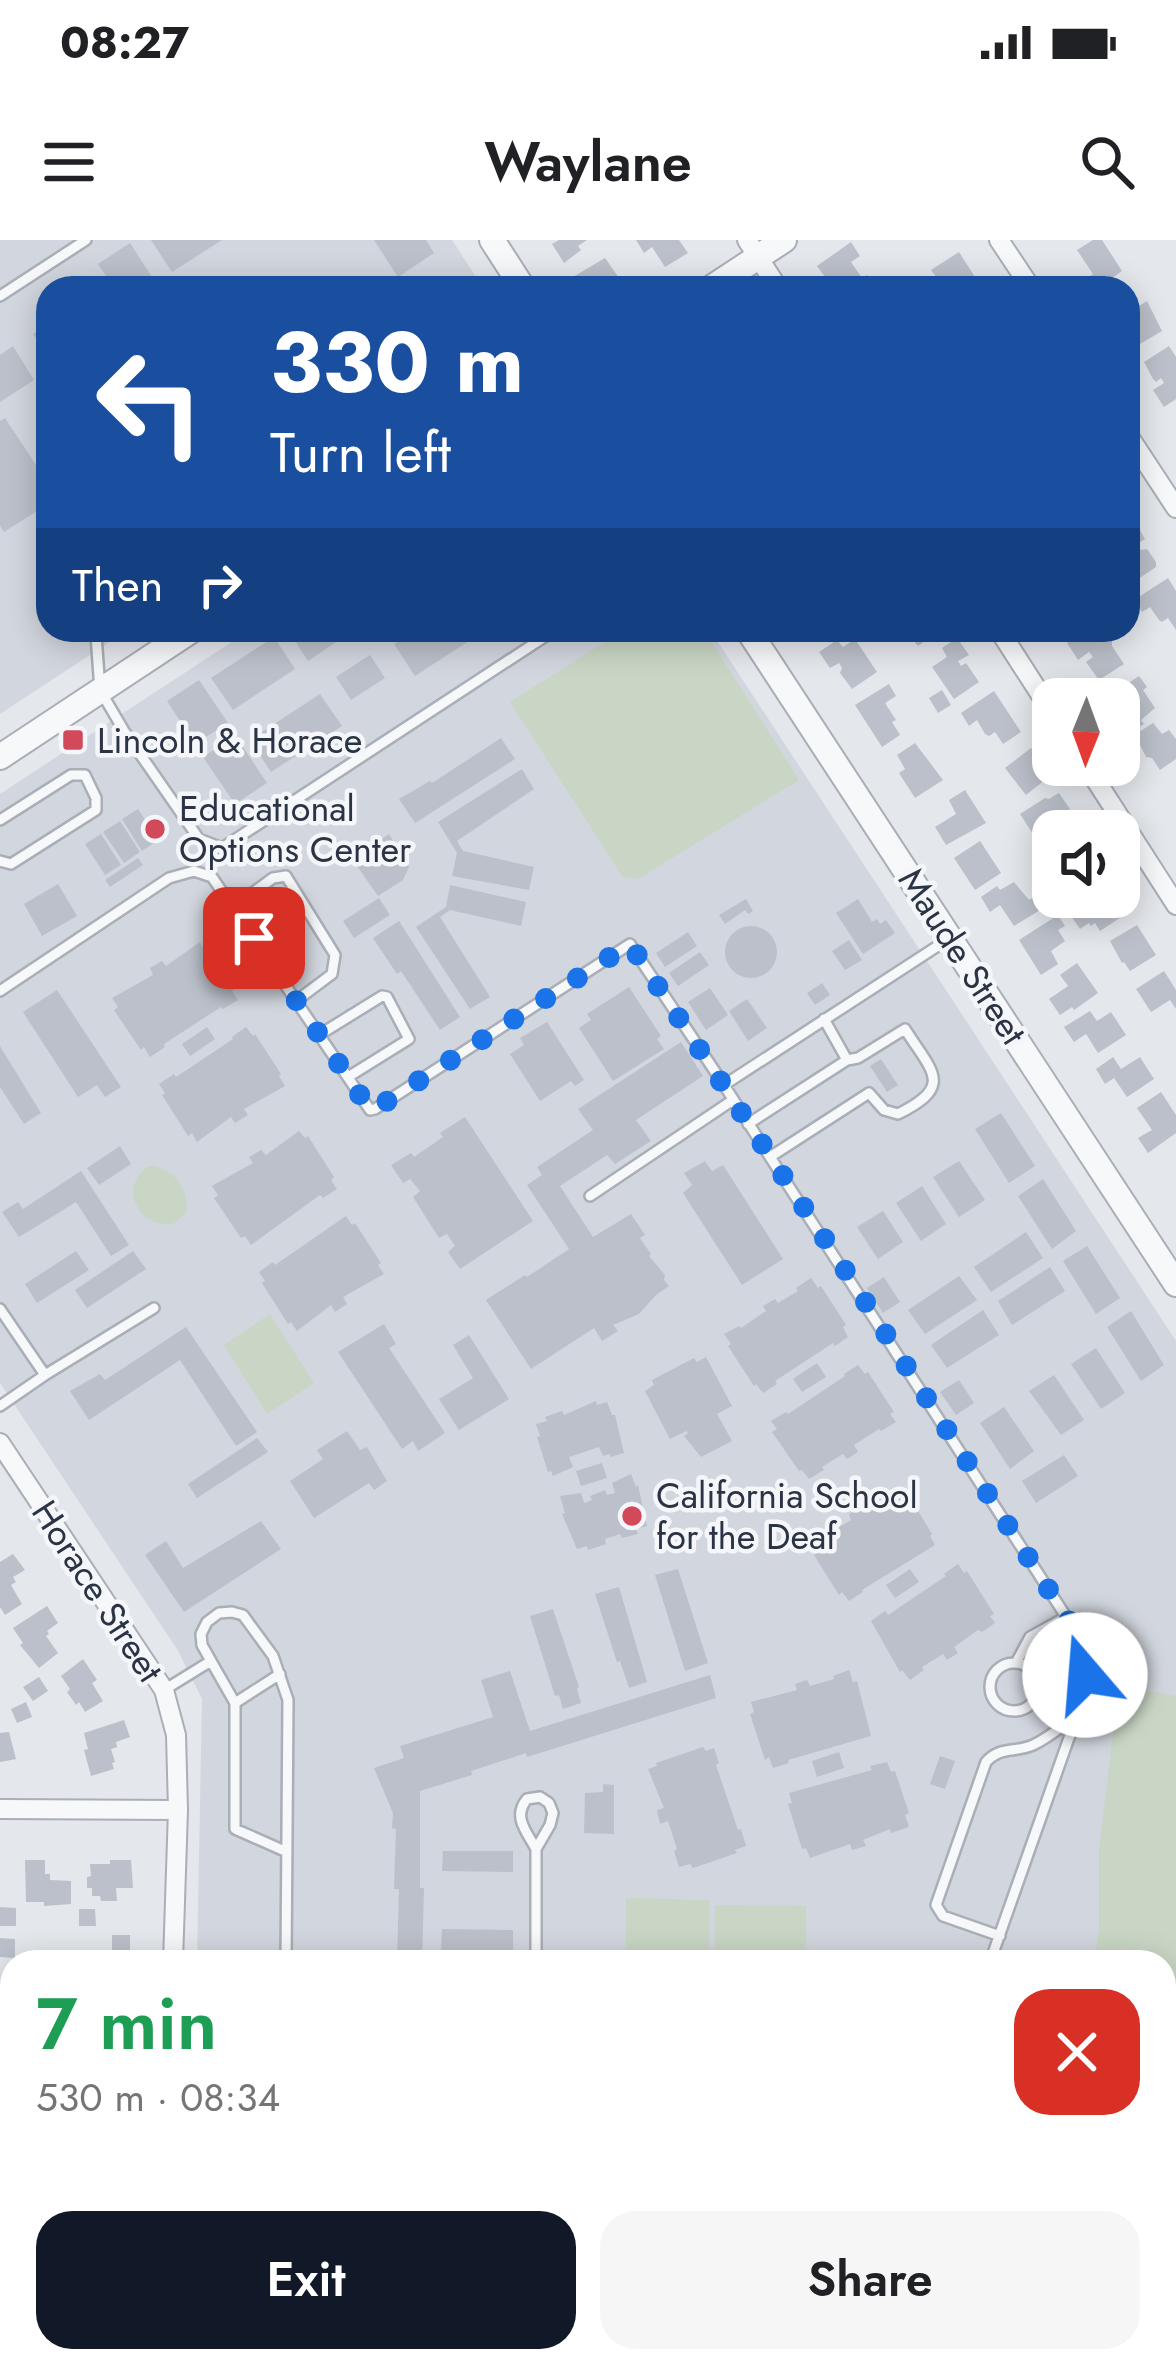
<!DOCTYPE html>
<meta charset="utf-8">
<style>
:root{--surface:#fff;--page:#f6f6f6;--text:#202124;--muted:#757577;--accent:#111827}
body{margin:0;font-family:Jost,sans-serif;background:var(--page);color:var(--text);height:100vh;display:flex;flex-direction:column;font-size:45px;white-space:nowrap}
*{box-sizing:border-box;margin:0}
p{font-size:39px;color:var(--muted)}
.icon{flex:none;width:66px;height:66px;fill:none;stroke:currentColor;stroke-width:2;stroke-linecap:round;stroke-linejoin:round}
.map{position:relative;flex:1;overflow:hidden}
.sheet{position:absolute;left:0px;top:1710px;width:1176px;height:423px;display:flex;flex-direction:column;background:var(--surface);border-radius:36px 36px 0 0;box-shadow:0 6px 30px #0003}
.sheet>*{flex:none}
.top-card{position:absolute;left:36px;top:36px;width:1104px;height:366px;border-radius:36px;box-shadow:0 6px 30px #0003;background:#1a4fa0;color:#fff;overflow:hidden}
.needle{width:78px;rotate:181deg}
.tools{position:absolute;left:1032px;top:438px;display:grid;gap:24px}
.tools a{display:grid;place-items:center;width:108px;height:108px;border-radius:24px;background:var(--surface);box-shadow:0 6px 30px #0003;font-size:60px}
.pin{position:absolute;display:grid;place-items:center;width:102px;height:102px;color:#fff;margin:-51px;border-radius:24px;box-shadow:0 6px 18px #0006}
.me{position:absolute;width:132px;margin:-66px;rotate:342deg;stroke-linejoin:round;filter:drop-shadow(0 0 9px #0008)}
.turn{display:flex;align-items:center;gap:42px;height:252px;padding:0 36px;font-size:54px}
.turn .icon{width:156px;height:156px;stroke-width:2.5}
.turn b{display:block;font-size:84px;line-height:102px}
.then{display:flex;align-items:center;height:114px;padding:0 36px;background:#0003;gap:24px;font-size:45px}
.round{display:grid;place-items:center;flex:none;width:126px;height:126px;border-radius:36px;background:var(--page)}
.overview{display:flex;align-items:center;justify-content:space-between;height:204px;padding:0 36px}
h1{font-size:72px;font-weight:600;line-height:90px;color:#1e9e55}
.button{display:flex;gap:24px;margin-top:auto;padding:24px 36px}
.button a{flex:1;height:138px;border-radius:36px;background:var(--accent);color:#fff;font-size:48px;font-weight:600;line-height:138px;text-align:center}
.button a+a{background:var(--page);color:var(--text)}
.status{display:flex;justify-content:space-between;align-items:center;height:84px;padding:0 60px;background:var(--surface);direction:ltr}
.status svg{height:33px;fill:currentColor}
header{display:flex;justify-content:space-between;align-items:center;height:156px;padding:0 36px;background:var(--surface);font-size:54px;font-weight:600}
.map>svg:first-child{display:block}
.built{fill:#d2d6de}
.green{fill:#c9d6c5}
.building{fill:#bbc0ca}
.lines{fill:none;stroke-linecap:round;stroke-linejoin:round}
.service-casing{stroke:#a9aeb7;stroke-width:14}
.minor-casing{stroke:#a9aeb7;stroke-width:22}
.tertiary-casing{stroke:#a9aeb7;stroke-width:28}
.primary-casing{stroke:#a3abb8;stroke-width:34}
.service{stroke:#f7f8fa;stroke-width:9}
.minor{stroke:#f7f8fa;stroke-width:18}
.tertiary{stroke:#f7f8fa;stroke-width:24}
.primary{stroke:#fff;stroke-width:30}
.route{stroke:#1a73e8;stroke-width:21;stroke-dasharray:0 37.8}
.poi-dot{fill:#d1495b;stroke:#f4f6f9;stroke-width:4.5}
.labels{text-anchor:middle;stroke-width:9;stroke-linejoin:round;paint-order:stroke}
.poi-label{font-size:36px;fill:#2b3445;stroke:#f4f6f9;text-anchor:start}
.street-label{font-size:36px;fill:#2b3445;stroke:#f4f6f9}
</style>
<div class="status"><b>08:27</b><svg viewBox="0 0 49 12"><path d="M0 12V9h3v3zM5 12V6h3v6zM10 12V3h3v9zM15 12V0h3v12zM26 1h20v11H26zM47 4h2v5h-2z"/></svg></div>
<header><svg class="icon" aria-label="menu" viewBox="0 0 24 24"><path d="M4 6h16M4 12h16M4 18h16"/></svg>Waylane<svg class="icon" aria-label="search" viewBox="0 0 24 24"><circle cx="10" cy="10" r="6"/><path d="M15 15l6 6"/></svg></header>
<div class="map">
<svg width="1176" height="2132" viewBox="0 0 1176 2132">
<rect width="100%" height="100%" fill="#e4e7ec"/>
<path class="built" d="M0,0H452L483,48H48V390H128L0,474Z
M250,390H710L1176,1101V2059H1164V1722H197L202,1459L177,1409L0,1143V554Z
M618,2129L1169,2131L618,2132Z"/>
<path class="green" d="M624,390H704L799,540L638,639L622,636L510,462Z
M149,926C173,926 190,950 186,973L173,984C139,989 117,947 149,926Z
M270,1074L314,1143L267,1174L224,1105Z
M1148,1451L1176,1456V1765H1164V1722H1096L1095,1718L1099,1688V1608L1118,1453Z
M626,1658L709,1660L710,1715H626Z
M715,1665L806,1666V1722H714Z"/>
<path class="building" d="M151,0H222L172,32Z
M374,0H426L434,13L398,37Z
M559,0H587L578,6L581,10L564,23L552,4Z
M636,0H679L688,13L665,27L652,7L644,13Z
M1093,0H1102L1122,31L1108,41L1113,48H1086L1082,41L1093,34L1077,10Z
M851,2L860,16L851,22L862,38L867,35L876,48H833L817,26Z
M130,3L159,48H114L98,24Z
M959,12L975,37L969,43L972,48H945L931,30Z
M605,18L626,48H580L573,37Z
M1147,61L1162,91L1128,111V73Z
M48,84V117L33,94Z
M13,106L34,140L0,162V115Z
M1169,106L1176,117V159L1164,167L1153,150L1164,143L1161,138L1156,142L1153,139L1144,122Z
M5,178L48,243V264L4,292L0,286V181Z
M1135,282L1145,299L1137,304L1141,310L1147,309L1156,322V327L1132,343L1128,337V287Z
M1168,338L1176,351V390L1168,378L1162,382L1159,380L1150,367L1142,372L1134,360Z
M288,390H354L308,421Z
M415,390H486L415,436L394,404Z
M905,390H940L918,406Z
M1103,390H1107L1112,398V406L1124,424L1099,440L1086,422L1093,417L1089,412L1078,420L1067,403L1084,391L1090,399Z
M274,397L295,429L233,470L211,438Z
M957,398L969,415L958,421L961,426L966,423L979,442L954,459L932,427L947,417L942,408Z
M855,399L877,432L852,449L840,433L842,428L839,423L830,428L819,412L837,400L843,407Z
M370,415L385,438L351,460L336,437Z
M1139,436L1147,447L1143,450L1155,468L1141,480L1144,484L1127,495L1119,480L1128,474L1114,453Z
M199,440L228,483L195,504L167,461Z
M889,444L896,456L885,463L896,480L892,482L900,495L882,507L855,465Z
M942,450L951,465L938,473L929,458Z
M994,451L1021,492L1003,504L995,492L989,496L985,494L977,480L969,486L961,473Z
M320,454L342,486L271,532L250,500Z
M1153,483L1162,494L1169,490L1176,499V519L1160,530L1152,518L1146,517L1136,497V494Z
M235,495L267,543L235,564L203,517Z
M501,498L515,519L415,583L399,559L430,541L432,543Z
M915,503L943,540L915,558L899,533L905,529L897,515Z
M1031,508L1050,536L1026,555L1005,528Z
M522,529L534,549L457,601L463,611L534,627L529,650L452,636L457,613L438,582Z
M965,550L986,583L946,605L935,587L956,574L949,560Z
M1059,553L1070,569L1051,582L1057,591H1053V597L1040,605L1020,574L1045,558L1049,559Z
M138,569L158,600L142,611L122,579Z
M120,581L140,612L124,623L103,592Z
M101,594L121,625L105,635L85,604Z
M389,594L409,627L403,640L378,656L352,619Z
M980,601L1001,633L975,650L954,618Z
M138,618L143,625L110,647L105,640Z
M1014,642L1029,660L1032,658L1040,670L1014,686L1000,665L990,672L981,657L997,646L1000,650Z
M58,644L77,676L42,696L24,664Z
M450,645L526,662L521,686L450,670L440,677L490,757L470,769L416,687L446,667Z
M1086,657H1114L1126,674L1100,691L1095,683L1091,686L1089,683L1080,689L1071,676L1087,663Z
M379,658L390,675L354,698L343,681Z
M746,659L753,671L748,674L745,670L725,684L719,675Z
M858,659L872,682L877,679L880,684L886,680L895,693L863,714L836,673Z
M1058,675L1065,686L1058,690L1065,701L1051,711L1058,724L1041,735L1019,700Z
M399,681L460,777L440,790L401,731L397,734L373,698Z
M1137,685L1156,715L1130,731L1124,722L1122,723L1110,701Z
M725 712a26 26 0 1 1 52 0a26 26 0 1 1-52 0Z
M688,692L697,706L665,727L656,713Z
M849,700L862,720L845,730L832,711Z
M200,702L205,711L209,709L235,748L232,751L238,760L223,769L221,767L164,804L165,807L150,817L144,807L141,810L114,770L118,767L112,758L153,735L150,728L162,721L166,726Z
M700,712L709,725L678,746L669,733Z
M1077,723L1098,753L1074,770L1072,767L1060,775L1049,759L1068,746L1060,735Z
M1164,731L1176,750V769L1170,760L1151,772L1136,749Z
M822,743L830,755L815,765L807,753Z
M629,747L661,796L657,799L664,809L613,841L579,788L591,780L587,774Z
M710,748L728,775L706,790L688,762Z
M57,750L121,847L105,857L97,845L78,857L23,772Z
M747,759L767,788L748,801L729,771Z
M1090,771L1097,781L1111,772L1126,795L1098,813L1086,794L1074,802L1064,787Z
M547,782L584,840L575,846L571,841L540,861L510,814L524,805L520,798Z
M207,787L215,799L190,816L182,804Z
M246,787L253,796L255,794L281,834L279,836L285,846L244,869L248,875L235,883L231,877L197,902L192,893L188,896L162,855L165,853L159,844L174,834L176,837L233,799L232,797Z
M681,802L703,836L636,880L651,901L615,924L607,915L560,946L593,997L631,974L645,995L640,998L651,1014L649,1016L665,1035L664,1040L669,1046L656,1055L639,1074L613,1085L618,1091L602,1101L594,1088L531,1129L486,1060L525,1035L527,1037L569,1009L527,945L542,935L537,927L593,890L578,869Z
M0,806L41,873L24,884L0,847Z
M1113,817L1121,829L1140,817L1154,839L1127,857L1114,838L1105,844L1096,829Z
M881,819L898,845L887,852L870,826Z
M1161,852L1176,875V893L1148,913L1138,898L1152,890L1137,868Z
M1001,873L1035,926L1009,943L975,889Z
M465,877L533,981L460,1029L448,1012L455,1006L447,994L439,998L413,957L420,951L410,939L403,943L391,925L411,913L414,917L443,897L440,893Z
M299,891L305,898L308,896L334,937L331,940L337,949L323,958L320,955L251,1005L245,996L241,998L214,958L218,955L212,946L253,923L249,917L261,910L266,915Z
M120,906L131,924L99,945L87,928Z
M705,921L712,931L723,925L783,1019L742,1045L683,953L692,945L684,933Z
M959,921L985,960L959,977L933,937Z
M81,931L129,1005L111,1016L76,962L19,997L2,972L18,962L23,969Z
M1043,939L1076,991L1052,1009L1018,956Z
M922,946L946,984L921,1001L896,963Z
M883,971L903,1002L878,1019L857,987Z
M346,976L352,985L355,983L381,1023L378,1025L384,1034L343,1057L347,1064L335,1072L331,1065L297,1091L291,1082L288,1084L262,1043L265,1041L259,1032L273,1022L275,1025Z
M1026,992L1043,1018L991,1052L974,1027Z
M1087,1006L1120,1058L1096,1074L1063,1021Z
M76,1011L89,1030L37,1063L25,1044Z
M133,1011L146,1029L87,1068L75,1050Z
M1050,1027L1065,1051L1012,1085L998,1061Z
M959,1036L977,1060L925,1094L908,1070Z
M884,1037L900,1062L883,1073L867,1048Z
M811,1038L818,1048L821,1046L846,1085L843,1087L848,1097L835,1106L833,1103L775,1141L777,1144L763,1153L756,1144L754,1146L728,1106L731,1104L724,1094L739,1086L741,1088L766,1071L763,1066L775,1059L778,1063L798,1051L796,1048Z
M983,1070L999,1095L947,1128L931,1105Z
M1131,1071L1164,1125L1141,1141L1107,1087Z
M384,1084L396,1104L389,1108L445,1193L418,1211L413,1201L402,1209L338,1112Z
M186,1087L257,1192L236,1206L180,1120L89,1180L70,1151L100,1134L105,1140Z
M469,1095L509,1159L459,1190L439,1159L473,1138L453,1105Z
M1096,1108L1125,1153L1101,1169L1071,1124Z
M706,1117L732,1166L717,1174L732,1201L701,1217L684,1196L688,1193L686,1191L670,1199L645,1151L654,1145L652,1140L694,1118L697,1122Z
M817,1123L826,1137L802,1152L793,1139Z
M858,1125L865,1134L868,1132L894,1172L890,1174L896,1182L881,1191L879,1189L854,1205L858,1212L847,1219L843,1214L822,1227L824,1230L809,1239L802,1230L799,1231L772,1192L777,1189L771,1181L786,1172L788,1174L845,1136L844,1134Z
M1054,1135L1084,1180L1061,1195L1029,1151Z
M959,1140L974,1163L956,1175L940,1152Z
M596,1161L597,1165L607,1162L612,1175H615L624,1213L610,1217V1214L603,1216L599,1207L569,1217L573,1227L553,1236L551,1231L548,1232L537,1197L540,1196L536,1184L547,1181L545,1177L562,1171L564,1175Z
M1004,1167L1034,1211L1010,1229L980,1183Z
M347,1191L360,1210L367,1207L387,1241L374,1250L369,1243L314,1278L290,1241L323,1219L317,1210Z
M257,1198L268,1212L197,1258L188,1244Z
M1064,1215L1078,1236L1036,1263L1022,1241Z
M602,1223L607,1238L581,1246L576,1231Z
M631,1234L636,1247L638,1245L647,1286L636,1289L638,1294L622,1298L620,1294L605,1299L606,1304L588,1310L587,1306L577,1309L562,1274L565,1273L560,1256L581,1253L584,1263L592,1260L590,1256L605,1250L607,1255L615,1253L612,1243Z
M897,1247L904,1256L908,1254L932,1294L930,1296L935,1305L862,1350L863,1352L849,1361L842,1352L839,1355L814,1315L817,1313L811,1304L851,1280L849,1274L861,1267L864,1272Z
M261,1281L281,1309L184,1372L145,1315L166,1301L183,1328Z
M13,1314L25,1330L13,1337L16,1342L11,1345L22,1364L5,1375L0,1367V1322Z
M958,1324L964,1333L967,1331L994,1374L990,1376L995,1383L982,1392L978,1390L954,1407L958,1413L947,1420L943,1414L922,1427L924,1430L910,1440L902,1430L900,1432L871,1381L885,1371L888,1375L946,1336L944,1334Z
M678,1329L708,1423L685,1431L655,1335Z
M910,1329L919,1342L895,1358L886,1345Z
M619,1347L647,1442L629,1448L620,1421L617,1422L595,1354Z
M47,1366L58,1383L47,1391L49,1394L46,1396L58,1413L39,1428L20,1405L23,1403L13,1388Z
M553,1369L579,1447L577,1449L581,1463L563,1469L559,1455L555,1456L530,1376Z
M83,1419L97,1440L92,1443L103,1461L85,1472L79,1462L76,1465L67,1452L70,1449L61,1436Z
M849,1430L853,1442L857,1441L871,1496L788,1520L789,1523L773,1528L769,1517L765,1520L750,1474L754,1472L751,1462L797,1450L795,1444L807,1440L810,1446L834,1439L833,1436Z
M510,1431L530,1491L710,1435L716,1458L527,1517L526,1513L471,1531L472,1535L420,1551V1648H424L422,1722H397L399,1649H394L396,1589L392,1588L393,1573L374,1528L404,1518L400,1506L493,1477L481,1440Z
M39,1437L48,1451L33,1461L23,1447Z
M26,1462L32,1477L17,1483L11,1469Z
M124,1480L130,1497L116,1502L117,1507L111,1509L115,1522L112,1523L114,1529L91,1536L84,1510L88,1509L84,1493Z
M9,1492L16,1519L0,1522V1493Z
M703,1507L706,1511L714,1508L719,1523L716,1525L738,1590L741,1589L746,1606L735,1610L737,1613L693,1628L690,1624L679,1627L674,1611L677,1609L668,1581L660,1584L657,1570L664,1568L648,1529L657,1526L656,1523Z
M839,1512L844,1528L817,1537L812,1521Z
M940,1516L955,1521L945,1549L930,1544Z
M887,1522L891,1532L895,1531L909,1573L905,1575L909,1587L891,1593L890,1589L863,1600L866,1606L852,1610L850,1604L810,1618L806,1608L802,1609L788,1564L792,1563L789,1553L872,1530L870,1526Z
M603,1544L614,1545V1594L584,1593L585,1553L603,1552Z
M443,1611H513V1632L442,1631Z
M25,1620H45V1634H50V1640L71,1641V1664L44,1666V1662H26Z
M110,1620H131L133,1648H116L117,1661H101L100,1656H92V1648H87V1637L91,1636L90,1624H110Z
M0,1667L16,1668V1686H0Z
M79,1669H95L96,1686H79Z
M442,1689L513,1690V1711L441,1710Z
M112,1695H130V1713H112Z
M0,1698L15,1699V1718L0,1717Z
M0,1945H12V1964L0,1963Z"/>
<g class="lines">
<defs>
<path id="service" d="M0,56L86,0
M99,390L96,395L100,450L124,491L199,599L222,608L555,390
M0,580L71,535H85L96,558V570L11,624L0,621
M233,667L273,638L286,636L335,715L332,734L296,761
M0,751L169,638L194,631L212,637L370,870L375,869L630,704L724,845
M824,779L847,820L858,818L905,789C932,832 955,846 898,874L884,870L869,853L770,917L724,845L947,700
M319,795L382,756L387,757L409,799L348,837
M748,884L847,820
M770,917L1072,1386L1085,1417L1082,1461L990,1722
M590,956L733,860
M0,1069L45,1135
M0,1166L45,1135L154,1068
M211,1421L235,1463V1589L287,1612
M1016,1423L1030,1397L1066,1377
M990 1447a24 24 0 1 1 48 0a24 24 0 1 1-48 0Z
M1034,1433L1081,1407
M164,1450L211,1421L202,1405L201,1394L207,1382L219,1373L232,1372L243,1375L273,1416L288,1460L286,1722
M235,1463L280,1434
M1000,1696L943,1676L936,1665L986,1522C1000,1506 1015,1513 1033,1505C1049,1498 1063,1485 1077,1475
M536,1722V1609L550,1585L553,1573L549,1563L540,1557L527,1559C512,1577 527,1592 536,1609
M277,2121L278,2132
M466,2121V2132
M723,2121V2132
M901,2121L908,2132
M318,2132L319,2121
M890,2132L895,2121
M1039,2132V2121"/>
<path id="minor" d="M747,0L778,48
M999,0L1031,48
M1128,195L1176,268
M999,390L1053,474
M1086,525L1176,665
M0,1203L164,1450L176,1495L178,1570L173,1722
M0,1569L178,1570
M0,1813H12
M169,2121V2132
M600,2132V2121"/>
<path id="tertiary" d="M492,0L523,48
M711,48L784,0
M748,390L1176,1044
M0,517L192,390"/>
<path id="primary" d="M1164,2084H1176
M0,2087H12
M1164,2116H1176"/>
</defs>
<use href="#service" class="service-casing"/>
<use href="#minor" class="minor-casing"/>
<use href="#tertiary" class="tertiary-casing"/>
<use href="#primary" class="primary-casing"/>
<use href="#service" class="service"/>
<use href="#minor" class="minor"/>
<use href="#tertiary" class="tertiary"/>
<use href="#primary" class="primary"/>
</g>
<g class="lines">
<path class="route" d="M254,698L370,870L375,869L630,704L838,1019L1072,1386L1085,1417V1435"/>
</g>
<g class="poi-dot">
<rect x="61" y="488" width="24" height="24" rx="6"/>
<circle cx="155" cy="589" r="12"/>
<circle cx="632" cy="1276" r="12"/>
</g>
<g class="labels">
<g class="poi-label">
<text x="97" y="513">Lincoln &amp; Horace</text>
<text x="179" y="581">Educational<tspan x="179" dy="41">Options Center</tspan></text>
<text x="656" y="1268">California School<tspan x="656" dy="41">for the Deaf</tspan></text>
</g>
<g class="street-label">
<text transform="translate(963 716) rotate(57)" y="13">Maude Street</text>
<text transform="translate(98 1351) rotate(57)" y="13">Horace Street</text>
</g>
</g>
</svg>
<div class="tools">
<a><svg class="needle" viewBox="-14 -14 28 28"><path d="M0-13l5 13h-10z" fill="#e53935"/><path d="M0 13l5-13h-10z" fill="#757577"/></svg></a>
<a><svg class="icon" aria-label="sound" viewBox="0 0 24 24"><path d="M4 9h4l5-4v14l-5-4H4zM17 9q2 3 0 6"/></svg></a>
</div>
<div class="pin" style="left:254px;top:698px;background:#d93025"><svg class="icon" aria-label="arrive" viewBox="0 0 24 24"><path d="M6 21V4h12l-3 4 3 4H6"/></svg></div>
<svg class="me" style="left:1085px;top:1435px" viewBox="-20 -20 40 40"><circle r="19" fill="#fff"/><path d="M0-13L10 11 0 6-10 11z" fill="#1a73e8"/></svg>
<div class="top-card">
<div class="turn"><svg class="icon" aria-label="left" viewBox="0 0 24 24"><path d="M17 20v-9H6M10 6l-5 5 5 5"/></svg><div><b>330 m</b>Turn left</div></div>
<div class="then">Then<svg class="icon" aria-label="right" viewBox="0 0 24 24"><path d="M7 20v-9h11M14 6l5 5-5 5"/></svg></div>
</div>
<section class="sheet">
<div class="overview"><div><h1>7 min</h1><p>530 m · 08:34</p></div><a class="round" style="background:#d93025;color:#fff"><svg class="icon" aria-label="close" viewBox="0 0 24 24"><path d="M6 6l12 12M18 6L6 18"/></svg></a></div>
<div class="button"><a>Exit</a><a>Share</a></div>
</section>
</div>
